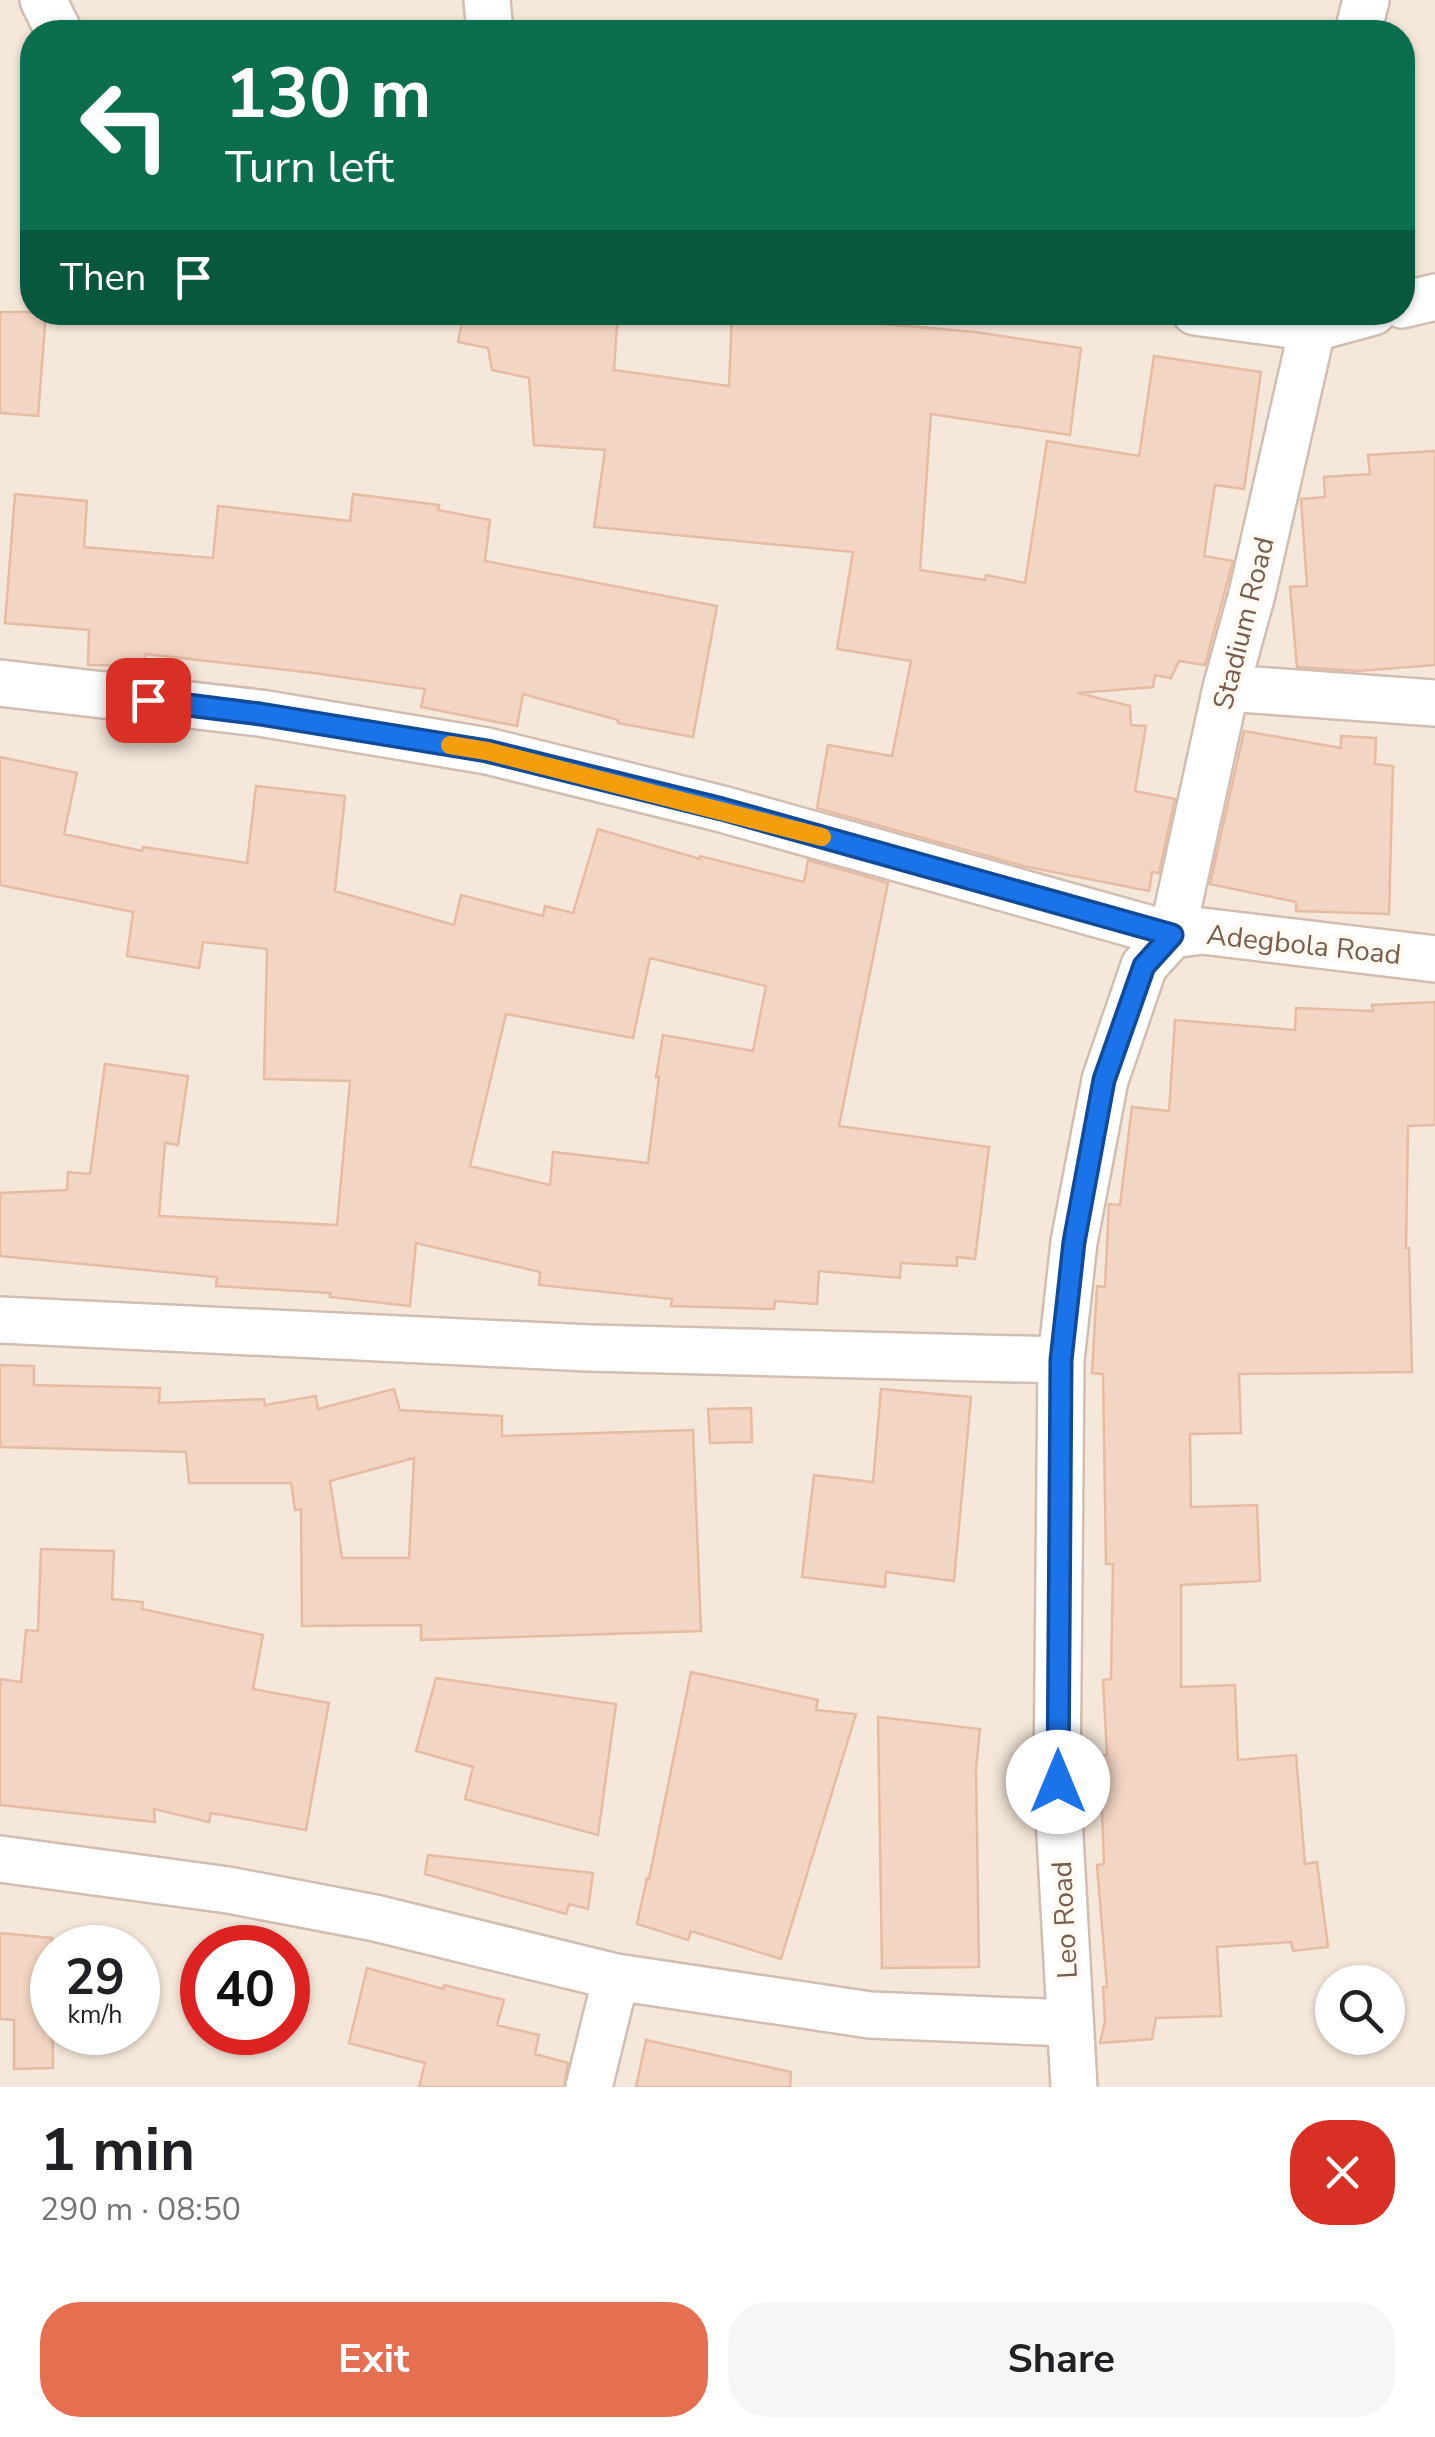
<!DOCTYPE html>
<meta charset="utf-8">
<style>
:root{--surface:#fff;--page:#f6f6f6;--text:#202124;--muted:#757577;--accent:#e76f51}
body{margin:0;font-family:"Nunito Sans",sans-serif;background:var(--page);color:var(--text);height:100vh;display:flex;flex-direction:column;font-size:38px;white-space:nowrap}
*{box-sizing:border-box;margin:0}
p{font-size:32px;color:var(--muted)}
.icon{flex:none;width:55px;height:55px;fill:none;stroke:currentColor;stroke-width:2;stroke-linecap:round;stroke-linejoin:round}
.map{position:relative;height:2087px;overflow:hidden}
.side{display:flex;flex-direction:column;background:var(--surface);flex:1}
.side>*{flex:none}
.guide{position:absolute;left:20px;top:20px;width:1395px;height:305px;border-radius:40px;box-shadow:0 2px 8px #0004;background:#0b6e4f;color:#fff;overflow:hidden}
.fabs{position:absolute;left:1315px;top:1965px;display:grid;gap:20px}
.fabs a{display:grid;place-items:center;width:90px;height:90px;border-radius:50%;background:var(--surface);box-shadow:0 2px 8px #0004;font-size:50px}
.speed{position:absolute;left:30px;top:1925px;display:flex;gap:20px;font-size:50px;font-weight:700;text-align:center}
.speed>*{display:grid;place-content:center;width:130px;height:130px;border-radius:50%;background:var(--surface);box-shadow:0 2px 8px #0004;line-height:1}
.speed small{font-size:25px;font-weight:400}
.speed .limit{border:15px solid #d22;background:#fff;color:#111}
.pin{position:absolute;display:grid;place-items:center;width:85px;height:85px;color:#fff;margin:-42px;border-radius:20px;box-shadow:0 5px 15px #0006}
.me{position:absolute;width:110px;margin:-55px;rotate:0deg;stroke-linejoin:round;filter:drop-shadow(0 0 8px #0008)}
.turn{display:flex;align-items:center;gap:35px;height:210px;padding:0 40px;font-size:45px}
.turn .icon{width:130px;height:130px;stroke-width:2.5}
.turn b{display:block;font-size:70px;line-height:85px}
.then{display:flex;align-items:center;height:95px;padding:0 40px;background:#0003;gap:20px;font-size:38px}
.round{display:grid;place-items:center;flex:none;width:105px;height:105px;border-radius:40px;background:var(--page)}
.overview{display:flex;align-items:center;justify-content:space-between;height:170px;padding:0 40px}
h1{font-size:60px;font-weight:700;line-height:75px}
.button{display:flex;gap:20px;margin-top:auto;padding:20px 40px}
.button a{flex:1;height:115px;border-radius:40px;background:var(--accent);color:#fff;font-size:40px;font-weight:700;line-height:115px;text-align:center}
.button a+a{background:var(--page);color:var(--text)}
.map>svg:first-child{display:block}
.residential{fill:#f5e8da;fill-rule:evenodd}
.building{fill:#f3d5c3;stroke:#e6bba3;stroke-width:2.5;fill-rule:evenodd}
.lines{fill:none;stroke-linecap:round;stroke-linejoin:round}
.minor-casing{stroke:#d1beb0;stroke-width:50}
.minor{stroke:#fff;stroke-width:45}
.route-casing{stroke:#114b97;stroke-width:25}
.route{stroke:#1a73e8;stroke-width:18}
.slow{stroke:#f59e0b;stroke-width:18}
.labels{text-anchor:middle;stroke-width:10;stroke-linejoin:round;paint-order:stroke}
.street-label{font-size:28px;fill:#7a5c4d;stroke:#fffaf3}
</style>
<div class="map">
<svg width="1435" height="2087" viewBox="0 0 1435 2087">
<rect width="100%" height="100%" fill="#fdf6ec"/>
<path class="residential" d="M0,0H1435V2087H0ZM32,32H1402V312H32ZM52,1948H138V2032H52ZM202,1948H288V2032H202ZM1332,1982H1388V2038H1332Z"/>
<path class="building" d="M0,312H46L38,416L0,413Z
M464,312H618L614,370L729,386L732,312H818L817,318L975,332L1081,348L1070,435L931,414L920,570L985,580L986,575L1025,583L1047,441L1139,456L1154,356L1261,372L1244,489L1215,485L1204,556L1233,561L1205,665L1179,661L1171,678L1155,675L1153,687L1078,693L1130,706L1131,725L1146,726L1135,791L1175,799L1159,873L1152,872L1149,891L1023,866L817,808L828,745L892,756L911,661L837,649L853,552L594,527L605,450L534,445L529,378L492,370L488,348L458,342Z
M1435,451V665L1358,671L1297,667L1290,587L1307,586L1301,499L1325,497L1324,477L1370,474L1368,455Z
M15,494L87,501L84,547L213,558L218,506L350,521L353,494L439,505L438,510L490,520L485,561L717,606L693,737L618,723V720L523,694L517,726L421,707L425,689L314,673L145,654L144,666L88,665L89,630L5,623Z
M1244,731L1341,748V736L1376,738L1375,764L1393,766L1389,914L1296,911V902L1210,884Z
M0,757L77,773L64,834L142,851L143,847L247,863L256,786L345,796L335,891L454,925L461,895L543,916L545,906L573,913L598,829L700,859V856L804,882L808,860L888,883L839,1126L989,1147L975,1259L957,1257V1266L901,1263L900,1278L819,1271L817,1304L775,1301L774,1309L671,1306L672,1299L539,1285L540,1272L416,1243L410,1306L330,1297V1293L216,1286L217,1277L0,1256V1193L67,1190L68,1172L90,1174L105,1064L188,1076L178,1145L165,1143L159,1216L337,1225L350,1081L264,1079L267,949L203,942L199,968L127,956L133,912L0,885ZM650,958L766,986L753,1051L663,1035L656,1077H659L648,1163L553,1152L550,1185L470,1166L506,1014L633,1038Z
M1435,1002V1125L1408,1126L1406,1248H1409L1412,1372L1239,1374L1241,1433L1190,1434L1191,1507L1257,1505L1260,1581L1181,1585V1687L1235,1685L1238,1760L1296,1755L1305,1864L1317,1862L1328,1947L1293,1951L1291,1942L1217,1947L1221,2016L1156,2018L1152,2039L1100,2043L1105,2021L1103,1987H1107L1097,1865L1104,1864L1100,1756L1107,1755L1103,1680L1111,1679L1113,1564H1106L1103,1374L1092,1373L1097,1286L1105,1287L1109,1204L1120,1205L1132,1107L1169,1111L1175,1020L1295,1030L1296,1008L1373,1011L1372,1005Z
M0,1365L34,1366V1385L160,1388L159,1403L264,1399L265,1405L316,1396L318,1409L394,1389L400,1410L502,1416V1436L693,1430L701,1631L421,1640V1625L302,1626L301,1509L295,1510L291,1483H189L186,1452L0,1447ZM414,1458L409,1558H342L330,1481Z
M881,1389L971,1397L954,1581L886,1572L885,1587L802,1577L814,1475L873,1482Z
M751,1408L752,1442L710,1443L708,1409Z
M41,1549L114,1551L112,1599L143,1602L142,1609L263,1635L253,1689L329,1703L306,1830L211,1813L209,1822L154,1809L155,1822L0,1805V1679L21,1682L26,1630L38,1631Z
M691,1672L818,1700L816,1710L856,1714L781,1959L691,1931L688,1940L637,1924L647,1878L649,1879Z
M436,1678L616,1704L598,1835L465,1799L473,1767L416,1751Z
M878,1717L980,1729L976,1768L979,1967L882,1968Z
M428,1855L593,1873L588,1909L569,1904L566,1914L425,1874Z
M0,1933L52,1938L53,2068L14,2069V2020L0,2019Z
M367,1968L443,1989L444,1985L504,2000L497,2025L539,2035L535,2054L568,2063L564,2087H419L425,2063L349,2043Z
M646,2040L791,2072L790,2087H636Z"/>
<g class="lines">
<defs>
<path id="minor" d="M43,0L59,32
M487,0L490,32
M1358,32L1366,0
M1402,305L1435,297
M1195,312L1314,328L1373,312
M0,683L260,713L487,751L722,809L1172,935L1202,931L1435,959
M1226,688L1435,703
M0,1320L589,1348L1061,1360
M0,1859L228,1890L375,1918L616,1977L870,2015L1069,2023
M589,2087L616,1977
M1074,2087L1057,1782L1061,1360L1074,1242L1105,1080L1144,966L1172,935L1226,688L1252,594L1316,312"/>
</defs>
<use href="#minor" class="minor-casing"/>
<use href="#minor" class="minor"/>
</g>
<g class="lines">
<defs>
<path id="route" d="M148,700L260,714L487,751L722,809L1172,935L1144,966L1104,1080L1074,1242L1061,1360L1058,1782"/>
</defs>
<use href="#route" class="route-casing"/>
<use href="#route" class="route"/>
<path class="slow" d="M450,745L487,751L822,837"/>
</g>
<g class="labels">
<g class="street-label">
<text transform="translate(1243 623) rotate(-76)" y="10">Stadium Road</text>
<text transform="translate(1304 944) rotate(6)" y="10">Adegbola Road</text>
<text transform="translate(1064 1920) rotate(-93)" y="10">Leo Road</text>
</g>
</g>
</svg>
<div class="fabs">
<a><svg class="icon" aria-label="search" viewBox="0 0 24 24"><circle cx="10" cy="10" r="6"/><path d="M15 15l6 6"/></svg></a>
</div>
<div class="speed"><div>29<small>km/h</small></div><div class="limit">40</div></div>
<div class="pin" style="left:148px;top:700px;background:#d93025"><svg class="icon" aria-label="arrive" viewBox="0 0 24 24"><path d="M6 21V4h12l-3 4 3 4H6"/></svg></div>
<svg class="me" style="left:1058px;top:1782px" viewBox="-20 -20 40 40"><circle r="19" fill="#fff"/><path d="M0-13L10 11 0 6-10 11z" fill="#1a73e8"/></svg>
<div class="guide">
<div class="turn"><svg class="icon" aria-label="left" viewBox="0 0 24 24"><path d="M17 20v-9H6M10 6l-5 5 5 5"/></svg><div><b>130 m</b>Turn left</div></div>
<div class="then">Then<svg class="icon" aria-label="arrive" viewBox="0 0 24 24"><path d="M6 21V4h12l-3 4 3 4H6"/></svg></div>
</div>
</div>
<section class="side">
<div class="overview"><div><h1>1 min</h1><p>290 m · 08:50</p></div><a class="round" style="background:#d93025;color:#fff"><svg class="icon" aria-label="close" viewBox="0 0 24 24"><path d="M6 6l12 12M18 6L6 18"/></svg></a></div>
<div class="button"><a>Exit</a><a>Share</a></div>
</section>
